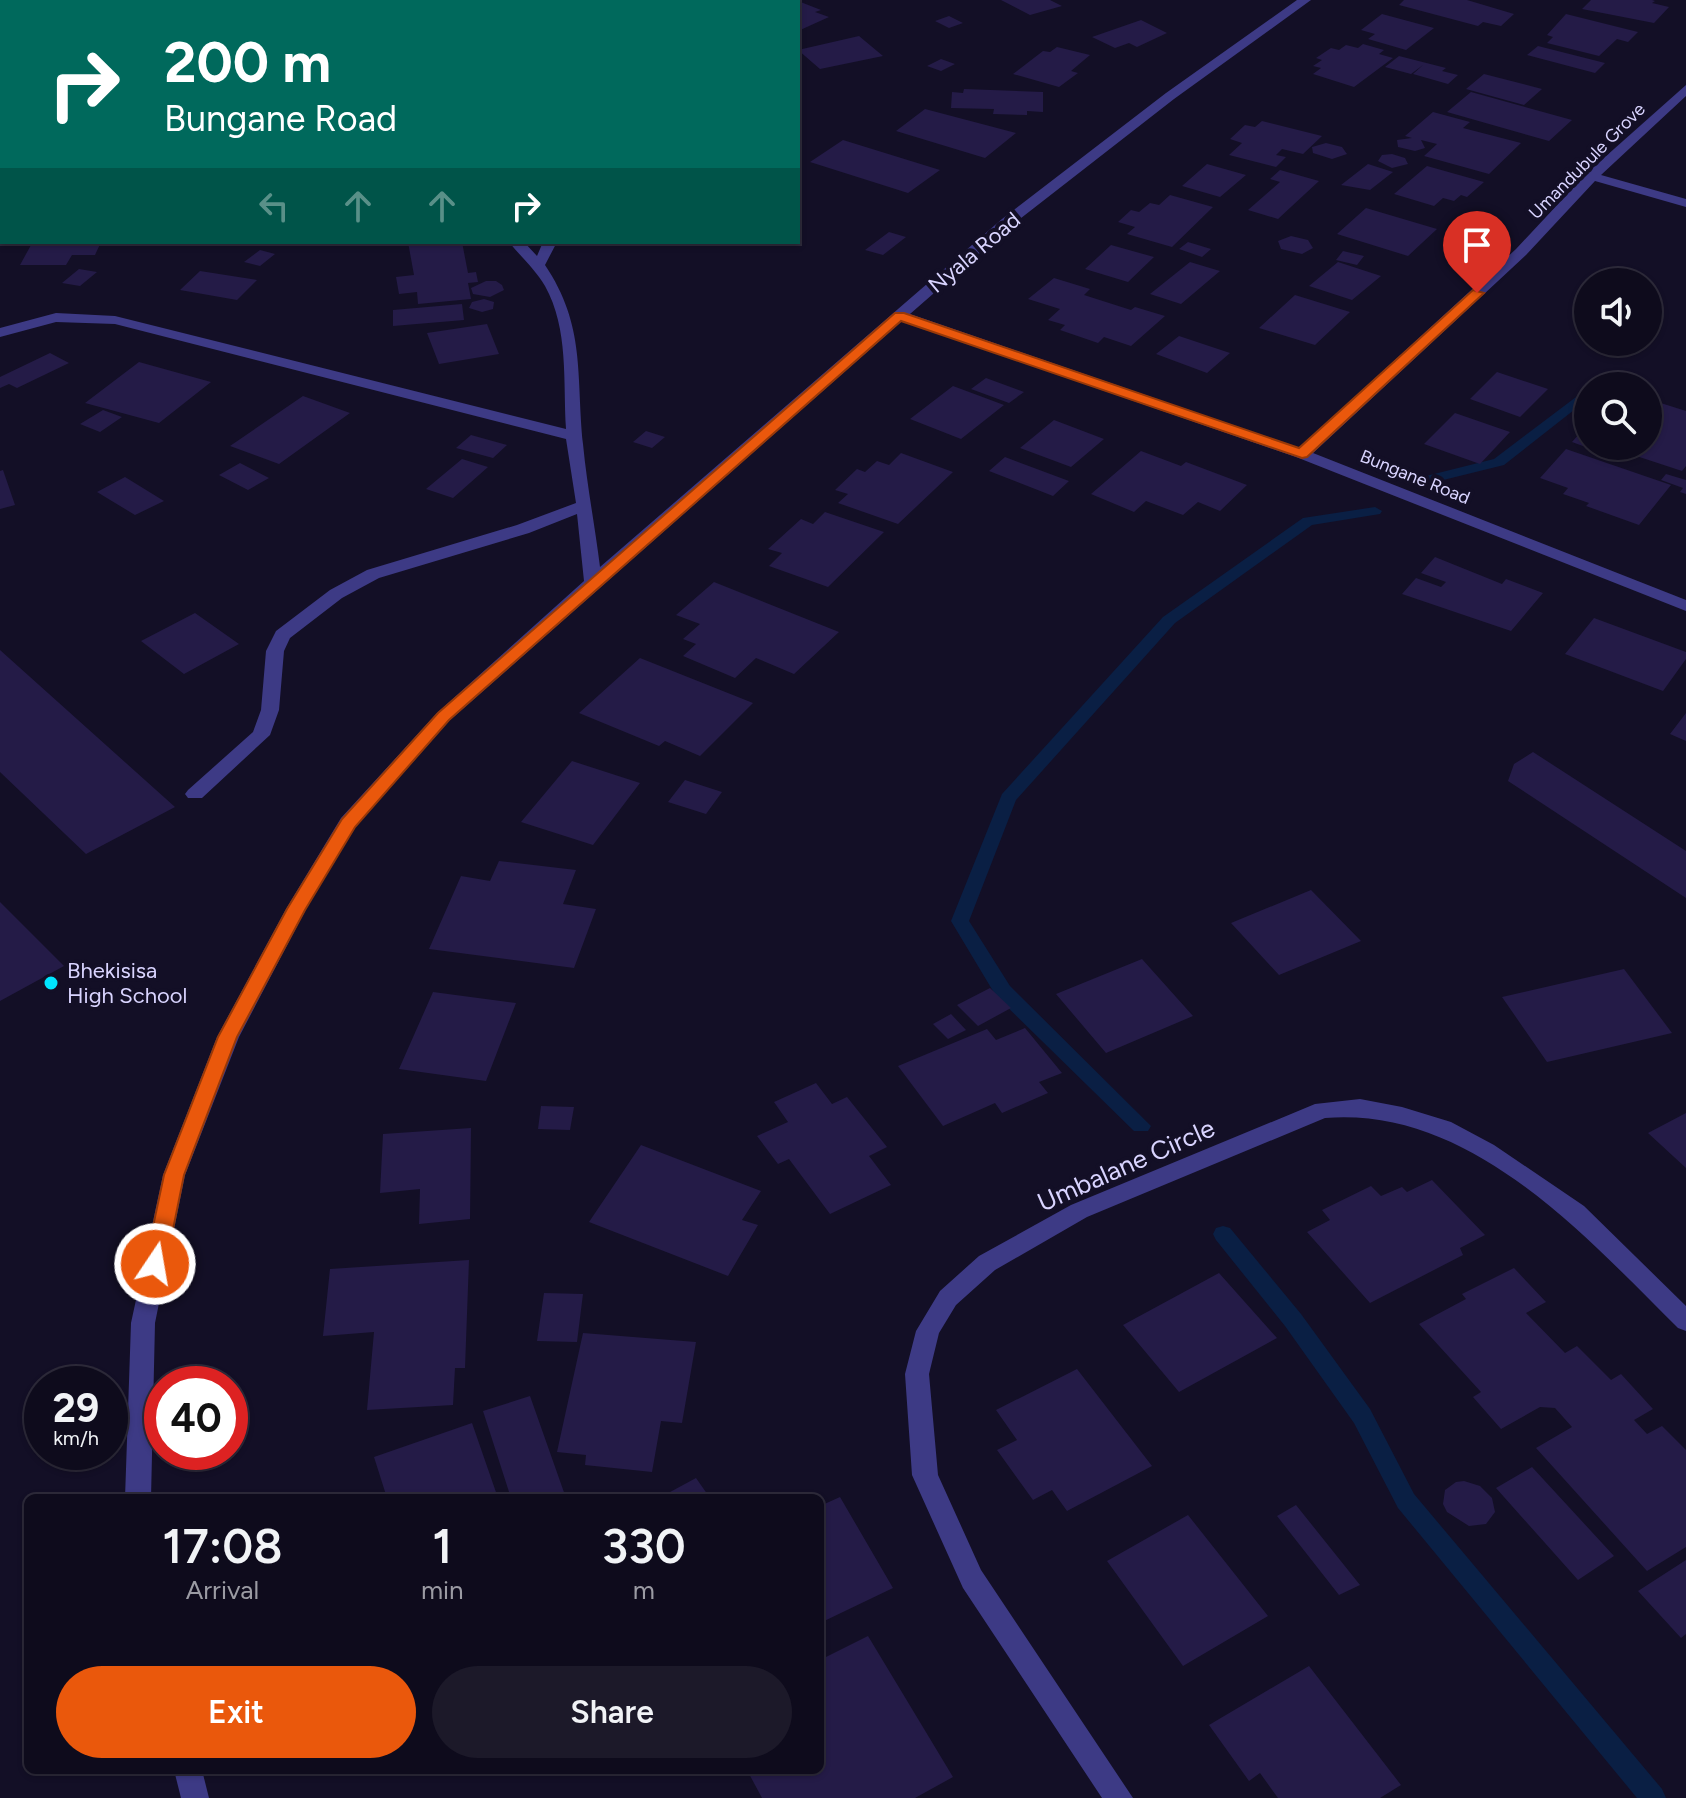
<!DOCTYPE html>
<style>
:root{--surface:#0e0b1c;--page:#1c1929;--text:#f1f3f6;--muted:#9b9ba3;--line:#2e2b3b;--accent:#ea580c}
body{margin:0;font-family:Figtree,sans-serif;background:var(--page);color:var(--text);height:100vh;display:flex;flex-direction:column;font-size:30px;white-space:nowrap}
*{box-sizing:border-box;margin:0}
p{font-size:26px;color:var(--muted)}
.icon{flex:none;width:44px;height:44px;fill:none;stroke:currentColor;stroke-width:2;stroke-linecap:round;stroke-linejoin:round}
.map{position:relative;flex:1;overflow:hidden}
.details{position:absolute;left:24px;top:1494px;width:800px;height:280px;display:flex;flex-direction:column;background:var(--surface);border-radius:12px;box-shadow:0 2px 6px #0004,0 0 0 2px var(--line)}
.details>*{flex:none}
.hud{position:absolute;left:0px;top:0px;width:800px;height:244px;box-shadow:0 2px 6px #0004,0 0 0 2px var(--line);background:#00695c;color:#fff;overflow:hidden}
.controls{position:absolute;left:1574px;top:268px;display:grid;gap:16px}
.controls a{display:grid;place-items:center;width:88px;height:88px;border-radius:50%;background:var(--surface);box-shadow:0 2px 6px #0004,0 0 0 2px var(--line);font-size:40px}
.speed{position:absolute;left:24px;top:1366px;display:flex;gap:16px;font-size:40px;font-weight:700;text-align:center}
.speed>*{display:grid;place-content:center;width:104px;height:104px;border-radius:50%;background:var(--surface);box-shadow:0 2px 6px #0004,0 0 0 2px var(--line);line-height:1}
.speed small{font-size:20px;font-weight:400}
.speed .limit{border:12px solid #d22;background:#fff;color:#111}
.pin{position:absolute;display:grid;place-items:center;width:68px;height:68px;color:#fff;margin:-82px -34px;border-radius:50% 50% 50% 0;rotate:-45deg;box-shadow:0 0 8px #0007}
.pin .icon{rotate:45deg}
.me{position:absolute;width:88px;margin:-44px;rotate:12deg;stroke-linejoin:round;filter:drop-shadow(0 0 6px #0008)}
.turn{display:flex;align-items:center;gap:28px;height:168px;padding:0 32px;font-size:36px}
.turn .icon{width:104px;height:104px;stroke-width:2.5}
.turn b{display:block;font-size:56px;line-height:68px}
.lanes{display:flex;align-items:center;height:76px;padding:0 32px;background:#0003;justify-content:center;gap:40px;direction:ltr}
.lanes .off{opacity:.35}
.eta{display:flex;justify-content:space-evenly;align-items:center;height:136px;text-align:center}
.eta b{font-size:48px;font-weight:600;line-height:56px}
.primary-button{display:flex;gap:16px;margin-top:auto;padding:16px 32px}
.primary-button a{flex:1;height:92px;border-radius:48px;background:var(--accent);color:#fff;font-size:32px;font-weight:600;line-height:92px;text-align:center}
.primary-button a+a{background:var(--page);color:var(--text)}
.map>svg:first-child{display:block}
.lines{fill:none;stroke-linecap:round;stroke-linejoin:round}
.stream{fill:#0a1f44;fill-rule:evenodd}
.building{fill:#241b47}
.minor{fill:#3d3a85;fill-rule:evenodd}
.route{fill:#ea580c;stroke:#983908;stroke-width:2}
.poi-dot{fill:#00e5ff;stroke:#130f26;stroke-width:3}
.labels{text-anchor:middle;stroke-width:8;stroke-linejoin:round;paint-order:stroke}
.far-street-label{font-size:18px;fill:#d9d4ff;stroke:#130f26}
.street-label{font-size:22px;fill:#d9d4ff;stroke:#130f26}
.poi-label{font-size:22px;fill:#d9d4ff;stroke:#130f26;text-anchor:start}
.near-street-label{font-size:26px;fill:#d9d4ff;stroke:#130f26}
</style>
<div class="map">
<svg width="1686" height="1798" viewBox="0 0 1686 1798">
<rect width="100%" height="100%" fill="#130f26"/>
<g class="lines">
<path class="stream" d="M0,119H2V126H0Z
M1607,373L1614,377L1604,386H1589Z
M1588,388V399L1504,465L1427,484L1420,480L1422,477L1494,459Z
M1375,507L1382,511L1380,514L1312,525L1175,623L1016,800L969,921L1010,986L1151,1126L1148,1131H1134L996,996L951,921L1002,794L1163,617L1303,518Z
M1223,1226L1230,1228L1301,1314L1370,1409L1414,1494L1662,1789L1666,1798H1637L1398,1508L1354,1423L1285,1326L1216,1240L1213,1234L1216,1228Z"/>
</g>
<path class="building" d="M1001,0H1050L1062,6L1030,15Z
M1404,0H1467L1514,14L1501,26L1483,22L1478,26L1399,5Z
M1591,0H1652L1655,1L1652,3L1669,7L1654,23L1582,9Z
M798,1L821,10L815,12L829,17L798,31Z
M1382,14L1434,28L1406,50L1368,39L1375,34L1361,30Z
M1566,14L1638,32L1628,42L1617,39L1599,56L1547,43L1553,37L1547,35Z
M949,16L963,23L949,28L935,21Z
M1141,20L1167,33L1137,47L1129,43L1115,48L1092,37Z
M859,36L883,56L820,69L798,50Z
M1363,44L1384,50L1379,54L1393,58L1354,87L1313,74L1321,68L1313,66L1322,60L1316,58L1331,48L1339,50L1346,45L1358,48Z
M1538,46L1605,63L1595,73L1527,55Z
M1057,47L1090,55L1071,71L1078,73L1059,87L1013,74L1043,51L1050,52Z
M1399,56L1446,68L1442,71L1458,75L1448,84L1413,74L1423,65L1411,74L1385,67Z
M941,59L955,64L941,71L927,66Z
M1484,74L1542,89L1524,105L1466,89Z
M964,89L1043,92V112L1027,111V115L993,114L994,109L951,108L952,92L963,93Z
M1471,92L1572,120L1549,141L1447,112Z
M925,109L1016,133L985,158L896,131Z
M1433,112L1470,122L1463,128L1521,143L1489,174L1424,156L1437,144L1421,140L1425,148L1415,151L1398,147L1397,140L1412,138L1405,136Z
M1262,121L1322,136L1303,154L1282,149L1276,155L1286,157L1276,167L1229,155L1242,143L1230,139L1245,125L1255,127Z
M843,140L940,170L908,193L810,162Z
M1326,143L1342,147L1347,154L1332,159L1313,153L1312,147Z
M1392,154L1405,158L1408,164L1392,168L1378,161L1382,155Z
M1207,164L1246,175L1220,197L1182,186Z
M1368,164L1393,172L1370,190L1341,185Z
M1427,166L1484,182L1467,197L1461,195L1454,201L1443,198L1434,206L1394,194Z
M1280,170L1319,181L1278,219L1248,210L1280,182L1270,179Z
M1170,195L1213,207L1172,247L1127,234L1135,227L1118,222L1131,210L1139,212L1150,203L1159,205Z
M1366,208L1437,229L1408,256L1337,234Z
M889,232L906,237L883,255L865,250Z
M1291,236L1308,240L1313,248L1302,254L1281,249L1278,241Z
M44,242H101L95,255H72L66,265H20L31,245Z
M408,242H462L468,273L476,272L478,282L468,283L471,299L418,304L417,292L399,294L396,277L414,275Z
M1188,242L1211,249L1202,257L1179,249Z
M1111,245L1154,257L1128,282L1085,269Z
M260,250L275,254L260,266L244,262Z
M1343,251L1364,256L1357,265L1336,260Z
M1190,262L1220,271L1181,304L1150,294Z
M1338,262L1381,276L1352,300L1309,286Z
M79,269L97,272L80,286L62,283Z
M200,271L257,280L237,300L180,290Z
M1054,278L1090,289L1084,295L1131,310L1135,307L1165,316L1131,346L1104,337L1098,343L1060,330L1065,325L1048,320L1060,309L1028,299Z
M486,281H496L502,285L504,290L490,297L473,294L471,288Z
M1295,295L1350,312L1315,345L1259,328Z
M484,299L494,302L493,309L482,312L469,308L472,302Z
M462,304L464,320L393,326V310Z
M487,324L499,354L439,364L427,333Z
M1179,336L1230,353L1207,373L1156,354Z
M50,353L69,363L17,388L9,384L0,388V377Z
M139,362L211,382L159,423L85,403Z
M1497,372L1548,389L1520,417L1470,399Z
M986,378L1024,392L1009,403L971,389Z
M953,386L1004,405L961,439L910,419Z
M303,396L350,413L279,464L230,446Z
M1648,399L1686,411V466L1682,471L1609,447L1648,446Z
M103,410L122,417L100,432L80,424Z
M1455,413L1510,432L1480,464L1424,444Z
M1054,420L1104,439L1071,467L1020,448Z
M1588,424V446H1608L1602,453L1572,442Z
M646,431L665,437L652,448L633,442Z
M471,435L507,445L493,458L456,448Z
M1566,449L1671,485L1639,525L1586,506L1589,503L1563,494L1568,488L1540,478Z
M1141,451L1181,466L1186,462L1247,485L1220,511L1198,502L1183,515L1146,501L1134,512L1091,494Z
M901,453L953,472L898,524L838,503L848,494L835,490L857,469L865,472L877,461L889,465Z
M1005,457L1069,481L1053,496L989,471Z
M462,459L488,467L453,498L426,489Z
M240,463L269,478L248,490L219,475Z
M3,470L15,505L0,509V471Z
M1666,474L1686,480V494L1680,492L1683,488L1661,480Z
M125,477L164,501L135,515L97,492Z
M825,512L884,532L828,587L769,566L782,553L768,549L801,519L813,524Z
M1435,557L1502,584L1506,579L1543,593L1511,631L1402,594L1416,578L1441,587L1446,582L1421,573Z
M714,582L839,632L794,674L756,658L735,678L683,656L696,644L683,639L700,624L676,615Z
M195,613L239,644L184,674L141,641Z
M1594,618L1686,652V659L1663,691L1565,654Z
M0,650L175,807L86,854L0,772Z
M640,658L753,703L700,756L665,741L659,746L579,713Z
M1686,713V741L1670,734Z
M1533,752L1686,851V898L1508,781L1514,764Z
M572,761L640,783L593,845L521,822Z
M685,780L722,792L706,814L668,802Z
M499,861L576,870L563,904L596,909L574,968L429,949L461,876L490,881Z
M1311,890L1361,941L1279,975L1231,923Z
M0,902L64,966L0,1001Z
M1142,959L1193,1016L1106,1053L1056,994Z
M1624,969L1672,1033L1547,1062L1502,997Z
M990,988L1011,1008L978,1026L957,1005Z
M433,992L516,1003L486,1081L399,1069Z
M951,1014L966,1030L948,1039L933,1024Z
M1025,1028L1062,1073L1039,1082L1048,1093L1002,1113L995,1103L943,1126L898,1066L987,1029L996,1040Z
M816,1083L832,1104L847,1097L887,1147L869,1156L891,1185L830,1214L789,1159L778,1164L757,1136L788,1122L774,1102Z
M541,1106L574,1107L570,1130L538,1129Z
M1686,1113V1168L1648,1133Z
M471,1128L470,1219L419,1224L420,1189L380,1193L383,1134Z
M641,1145L761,1191L742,1220L758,1225L728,1276L589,1222Z
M1432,1180L1485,1235L1460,1248L1463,1255L1370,1303L1307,1232L1330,1220L1322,1210L1371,1186L1381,1196L1402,1187L1407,1192Z
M469,1260L465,1368H455L453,1405L367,1410L374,1332L323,1336L330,1269Z
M1514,1268L1546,1302L1526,1313L1565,1353L1577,1346L1611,1380L1621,1374L1653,1409L1634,1420L1647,1434L1662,1426L1686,1450V1547L1647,1571L1536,1448L1572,1427L1555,1408L1540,1407L1501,1429L1473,1397L1481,1392L1419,1324L1466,1299L1462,1294Z
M1219,1273L1277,1338L1179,1392L1123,1325Z
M544,1293L583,1294L577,1342L537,1341Z
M583,1333L696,1342L682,1423L661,1421L652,1472L585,1465L586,1455L557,1452Z
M1077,1369L1152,1466L1067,1511L1052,1490L1033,1500L997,1450L1017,1440L996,1410Z
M530,1396L566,1498H511L483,1411Z
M472,1423L498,1498H387L374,1457Z
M1532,1467L1614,1556L1578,1580L1496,1488Z
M696,1478L710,1498H659Z
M1464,1481L1480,1486L1492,1498L1495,1512L1486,1524L1469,1526L1447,1512L1443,1504L1445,1490L1456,1482Z
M840,1497L893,1588L820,1623V1506Z
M1296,1505L1360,1585L1339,1595L1277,1516Z
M1188,1515L1268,1616L1183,1666L1107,1561Z
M1686,1560V1634L1681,1638L1638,1591Z
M868,1636L953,1777L915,1798H762L747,1770H820V1660Z
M1309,1666L1401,1785L1380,1798H1278L1260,1773L1249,1781L1209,1725Z"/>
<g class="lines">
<path class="minor" d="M264,0H277L279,2H266Z
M1297,0H1311L1174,99L1012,225L910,314L1299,448L1516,249L1587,173L1686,85V96L1601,175L1686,199V207L1595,181L1526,255L1313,453L1686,600V611L1296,457L902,321L449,721L355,827L306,909L239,1037L185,1175L155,1323L151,1498H125L131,1323L163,1175L217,1037L286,909L341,818L437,713L584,581L577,514L529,533L379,578L342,598L290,638L284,651L279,710L270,735L202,798H188L185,794L188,790L253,732L261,710L266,651L276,631L330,590L367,570L517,525L576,503L566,439L115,324L56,322L0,337V328L56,313L115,316L566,429C563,382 569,329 545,286C535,269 521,257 509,242H524L537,256L543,242H557L545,265C586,326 576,375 583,444C587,486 595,526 600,567L1002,219L1166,93Z
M1360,1099L1402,1107L1451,1122L1494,1145L1584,1206L1686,1306V1331L1678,1328C1584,1235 1470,1106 1325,1118L1087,1217L995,1270L956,1305L939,1333L929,1374L938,1475L981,1570L1133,1798H1102L963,1588L912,1475L905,1374L916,1331L940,1291L979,1256L1071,1205L1315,1104Z
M174,1770H202L209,1798H181Z"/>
</g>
<path class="route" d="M1473,290L1484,293L1307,457L1302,458L901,321L449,720L355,827L305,910L237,1037L184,1175L166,1264L163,1270L155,1272L148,1270L145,1264L164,1175L218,1037L287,909L342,819L438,713L895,313H904L1299,448Z"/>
<circle class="poi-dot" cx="51" cy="983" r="8"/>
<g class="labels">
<g class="far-street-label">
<text transform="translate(1587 161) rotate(-45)" y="6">Umandubule Grove</text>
<text transform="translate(1415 477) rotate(22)" y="6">Bungane Road</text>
</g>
<g class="street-label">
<text transform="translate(974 252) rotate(-40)" y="8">Nyala Road</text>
</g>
<g class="poi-label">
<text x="67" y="978">Bhekisisa<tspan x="67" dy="25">High School</tspan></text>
</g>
<g class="near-street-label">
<text transform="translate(1126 1165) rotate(-24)" y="9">Umbalane Circle</text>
</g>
</g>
</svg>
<div class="controls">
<a><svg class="icon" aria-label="sound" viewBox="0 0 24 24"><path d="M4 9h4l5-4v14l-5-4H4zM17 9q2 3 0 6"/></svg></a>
<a><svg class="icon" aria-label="search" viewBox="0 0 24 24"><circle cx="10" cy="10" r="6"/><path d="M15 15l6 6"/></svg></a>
</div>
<div class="speed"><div>29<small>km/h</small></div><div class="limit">40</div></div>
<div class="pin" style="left:1477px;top:293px;background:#d93025"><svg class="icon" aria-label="arrive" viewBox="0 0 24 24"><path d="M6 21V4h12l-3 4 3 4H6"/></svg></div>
<svg class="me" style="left:155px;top:1264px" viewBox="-20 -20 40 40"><circle r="17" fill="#ea580c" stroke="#fff" stroke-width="3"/><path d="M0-11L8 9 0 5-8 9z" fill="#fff"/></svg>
<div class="hud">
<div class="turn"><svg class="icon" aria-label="right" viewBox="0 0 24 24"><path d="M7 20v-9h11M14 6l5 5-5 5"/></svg><div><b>200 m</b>Bungane Road</div></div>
<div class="lanes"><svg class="icon off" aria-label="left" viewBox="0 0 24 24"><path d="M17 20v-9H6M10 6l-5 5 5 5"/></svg><svg class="icon off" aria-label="ahead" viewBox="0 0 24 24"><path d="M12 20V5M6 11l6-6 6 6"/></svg><svg class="icon off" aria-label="ahead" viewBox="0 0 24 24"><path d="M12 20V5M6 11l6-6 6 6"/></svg><svg class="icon" aria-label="right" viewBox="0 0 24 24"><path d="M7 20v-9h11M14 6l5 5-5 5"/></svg></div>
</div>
<section class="details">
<div class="eta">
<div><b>17:08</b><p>Arrival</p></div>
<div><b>1</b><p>min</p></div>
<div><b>330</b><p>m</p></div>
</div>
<div class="primary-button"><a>Exit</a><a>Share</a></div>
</section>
</div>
